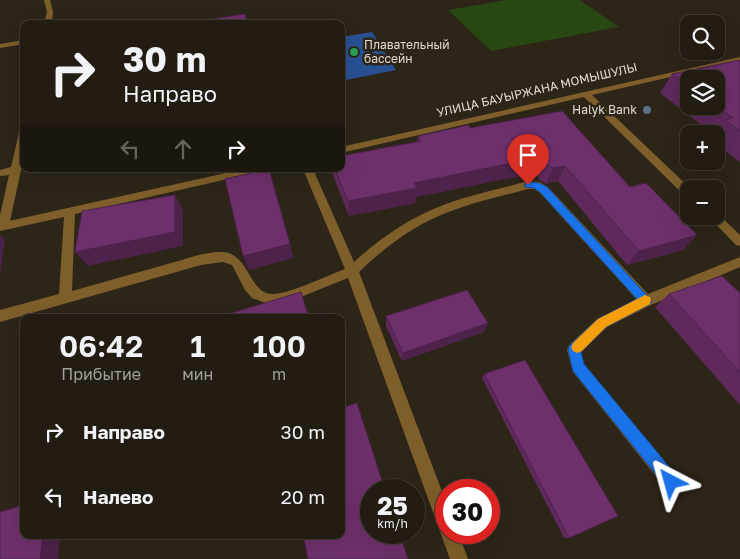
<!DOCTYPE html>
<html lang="ru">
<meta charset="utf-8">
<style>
:root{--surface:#221c12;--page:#2a251b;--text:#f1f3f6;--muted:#a2a19f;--line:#3f3a32}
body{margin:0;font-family:"Golos Text",sans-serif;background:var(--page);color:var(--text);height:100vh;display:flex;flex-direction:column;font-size:19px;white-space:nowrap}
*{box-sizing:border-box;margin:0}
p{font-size:16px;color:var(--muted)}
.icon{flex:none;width:28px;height:28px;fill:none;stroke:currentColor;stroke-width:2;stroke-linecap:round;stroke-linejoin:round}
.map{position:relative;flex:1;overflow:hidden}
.drawer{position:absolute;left:20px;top:314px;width:325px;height:225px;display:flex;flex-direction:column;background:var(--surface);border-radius:10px;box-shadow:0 5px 20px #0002,0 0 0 1px var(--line)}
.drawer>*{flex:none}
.hud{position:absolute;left:20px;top:20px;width:325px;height:152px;border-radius:10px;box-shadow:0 5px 20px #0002,0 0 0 1px var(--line);background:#221c12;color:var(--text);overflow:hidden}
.buttons{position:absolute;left:680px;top:15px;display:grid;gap:10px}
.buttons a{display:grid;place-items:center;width:45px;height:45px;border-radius:10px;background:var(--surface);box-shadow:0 5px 20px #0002,0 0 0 1px var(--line);font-size:25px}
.speed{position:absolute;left:360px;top:479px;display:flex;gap:10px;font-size:25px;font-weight:700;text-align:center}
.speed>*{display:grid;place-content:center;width:65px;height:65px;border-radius:50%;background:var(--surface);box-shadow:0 5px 20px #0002,0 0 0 1px var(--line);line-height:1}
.speed small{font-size:12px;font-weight:400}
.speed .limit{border:8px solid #d22;background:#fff;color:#111}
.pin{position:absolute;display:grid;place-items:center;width:42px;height:42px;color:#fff;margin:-51px -21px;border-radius:50% 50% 50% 0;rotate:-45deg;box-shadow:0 0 5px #0007}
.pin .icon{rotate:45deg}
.me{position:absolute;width:55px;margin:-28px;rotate:321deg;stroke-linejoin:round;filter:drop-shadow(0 0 4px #0008)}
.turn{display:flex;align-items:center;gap:18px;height:105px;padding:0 20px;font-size:22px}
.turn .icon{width:65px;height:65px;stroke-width:2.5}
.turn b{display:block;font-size:35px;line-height:42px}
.lanes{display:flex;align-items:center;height:48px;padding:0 20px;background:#0003;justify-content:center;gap:25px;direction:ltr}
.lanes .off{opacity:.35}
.eta{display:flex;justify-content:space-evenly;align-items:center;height:85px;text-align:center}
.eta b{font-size:30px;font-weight:600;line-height:35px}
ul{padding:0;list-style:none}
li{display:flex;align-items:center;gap:15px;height:65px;padding:0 20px}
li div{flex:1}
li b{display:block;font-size:19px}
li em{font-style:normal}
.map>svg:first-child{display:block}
.green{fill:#284712}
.water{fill:#285093}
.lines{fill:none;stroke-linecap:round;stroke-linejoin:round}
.lane{fill:#7e5f2b;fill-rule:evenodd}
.street{fill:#7e5f2b;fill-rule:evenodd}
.wall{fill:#5f295c;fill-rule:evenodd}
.shaded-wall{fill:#4d224b}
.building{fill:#6e306b;stroke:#4d224b}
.route{fill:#1a73e8;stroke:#114b97}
.slow{fill:#f59e0b}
.leisure-dot{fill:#2e9e5b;stroke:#2d2518;stroke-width:2}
.service-dot{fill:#5c6f8a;stroke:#2d2518;stroke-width:2}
.labels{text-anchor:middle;stroke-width:5;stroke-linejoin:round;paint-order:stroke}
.far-poi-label{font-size:12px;fill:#e0dad2;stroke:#2d2518;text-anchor:start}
.far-street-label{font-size:12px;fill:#e0dad2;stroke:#2d2518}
</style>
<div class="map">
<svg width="740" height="559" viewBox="0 0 740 559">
<rect width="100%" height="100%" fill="#2d2518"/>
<path class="green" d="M506,0H580L619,27L491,51L448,10Z"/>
<path class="water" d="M372,32L396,70L341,81V37Z"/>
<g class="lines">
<path class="lane" d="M44,0H50L53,12L52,24H44L47,12Z
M24,40V44L0,48V44Z
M24,130V156L9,226L3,230L0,229V215L9,175L0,176V170L11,167L19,133Z"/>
<path class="street" d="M740,57V61L592,95L691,189H689V197L685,196L584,97L341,153V147Z
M244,169H263L258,172L75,214L72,291C105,282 138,272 171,263C187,259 206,251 223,252C250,254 249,295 273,294C292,293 326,276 345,269L303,169H313L354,262C381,237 411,217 446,204C472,194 501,189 528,181L540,182L548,187L648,294L740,257V267L651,305L607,327L581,352L584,364L677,476L679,482L677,488L671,490L665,488L573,372L567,350L569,345L597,319L637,300L540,193L534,189H528C503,196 478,201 454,210C418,222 386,246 359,272L446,502V532H458L468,559H450L348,278L298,298L271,305L252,298L245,290L232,265L223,262L201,265L0,322V310L59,294L64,217L0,231V223Z
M717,213L740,235V246L736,245L708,216H716Z"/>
</g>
<path class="wall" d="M740,60V162L716,144V134H713L660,93L672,74ZM689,79L716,106H689Z
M470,128L630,187L697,235L683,250L627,265L558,181L546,184L540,180L535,173L416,197L415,203L349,216L332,173L331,169H341L417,142L418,136Z
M740,293V405L655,307L669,294Z
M386,316L484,332L402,361L386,326Z
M484,374L569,538H564L482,378Z"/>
<path class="shaded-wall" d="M541,157L535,173L416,197L415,203L349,216L348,201L414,183Z
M565,166L558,181L546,184L553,168Z
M175,195L183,210V246L88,266L75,252Z
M0,235L5,240L0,275Z
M697,235L683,250L627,265L639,251Z
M290,244L294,258L249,270L243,256Z
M488,323L484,332L402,361L403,353Z
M43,535H60L58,559H40Z"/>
<path class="building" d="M245,14L248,24H194L193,22Z
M740,60V131L725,120L733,118L716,106V79H689V86L672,74Z
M562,111L630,187L646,183L697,235L639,251L565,166L553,168L547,165L541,157L414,183L417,188L348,201L335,169H341V156L421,141L418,136L469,125L470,128Z
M269,169L290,244L243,256L225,179Z
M175,195V232L75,252L82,211Z
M722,276L740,293V372L669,294Z
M467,290L488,323L403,353L386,316Z
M301,292L309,318H215Z
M525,360L618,516L569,538L484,374Z
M357,403L385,490H371V532H399L408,559H308L303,535H341V408Z
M24,505V535H43L40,559H0V512Z"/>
<path class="route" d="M528,182L539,183L547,187L652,301L650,304L606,327L581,352L584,364L677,476L679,482L677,487L671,489L666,487L573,371L568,350L569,346L598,319L637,299L540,192L534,188L525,187V183Z"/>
<path class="slow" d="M645,295L650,297L651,300L650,304L606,327L582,351L577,353L573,351L571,347L573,343L598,319Z"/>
<circle class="leisure-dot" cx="354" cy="52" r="5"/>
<circle class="service-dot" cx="647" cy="110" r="5"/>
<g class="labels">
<g class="far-poi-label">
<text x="364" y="49">Плавательный<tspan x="364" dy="14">бассейн</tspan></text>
<text x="637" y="114" text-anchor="end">Halyk Bank</text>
</g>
<g class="far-street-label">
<text transform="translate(537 90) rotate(-13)" y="4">УЛИЦА БАУЫРЖАНА МОМЫШУЛЫ</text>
</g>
</g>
</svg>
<div class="buttons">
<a><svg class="icon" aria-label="search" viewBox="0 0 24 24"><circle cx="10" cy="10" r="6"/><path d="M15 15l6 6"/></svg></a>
<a><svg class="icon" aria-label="layers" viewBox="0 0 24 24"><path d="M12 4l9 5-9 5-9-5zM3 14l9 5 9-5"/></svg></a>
<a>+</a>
<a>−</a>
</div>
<div class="speed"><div>25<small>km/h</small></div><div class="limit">30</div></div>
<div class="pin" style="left:528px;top:185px;background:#d93025"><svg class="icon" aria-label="arrive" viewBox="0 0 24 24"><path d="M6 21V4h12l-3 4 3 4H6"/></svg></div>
<svg class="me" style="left:671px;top:482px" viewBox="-20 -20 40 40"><path d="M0-17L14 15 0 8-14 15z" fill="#1a73e8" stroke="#fff" stroke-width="4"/></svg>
<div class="hud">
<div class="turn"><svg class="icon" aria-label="right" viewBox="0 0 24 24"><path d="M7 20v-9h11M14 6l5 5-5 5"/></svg><div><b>30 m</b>Направо</div></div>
<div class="lanes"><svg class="icon off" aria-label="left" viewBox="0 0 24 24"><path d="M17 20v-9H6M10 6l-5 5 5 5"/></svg><svg class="icon off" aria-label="ahead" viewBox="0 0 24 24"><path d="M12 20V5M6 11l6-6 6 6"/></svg><svg class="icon" aria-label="right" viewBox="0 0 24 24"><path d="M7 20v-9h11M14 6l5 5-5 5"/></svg></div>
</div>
<section class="drawer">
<div class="eta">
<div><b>06:42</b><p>Прибытие</p></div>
<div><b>1</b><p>мин</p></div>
<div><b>100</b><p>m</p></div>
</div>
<ul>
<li><svg class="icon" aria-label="right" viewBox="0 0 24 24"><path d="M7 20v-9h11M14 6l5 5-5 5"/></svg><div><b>Направо</b></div><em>30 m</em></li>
<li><svg class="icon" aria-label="left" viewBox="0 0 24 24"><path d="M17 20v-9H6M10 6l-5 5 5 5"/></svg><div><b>Налево</b></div><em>20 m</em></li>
</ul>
</section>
</div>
